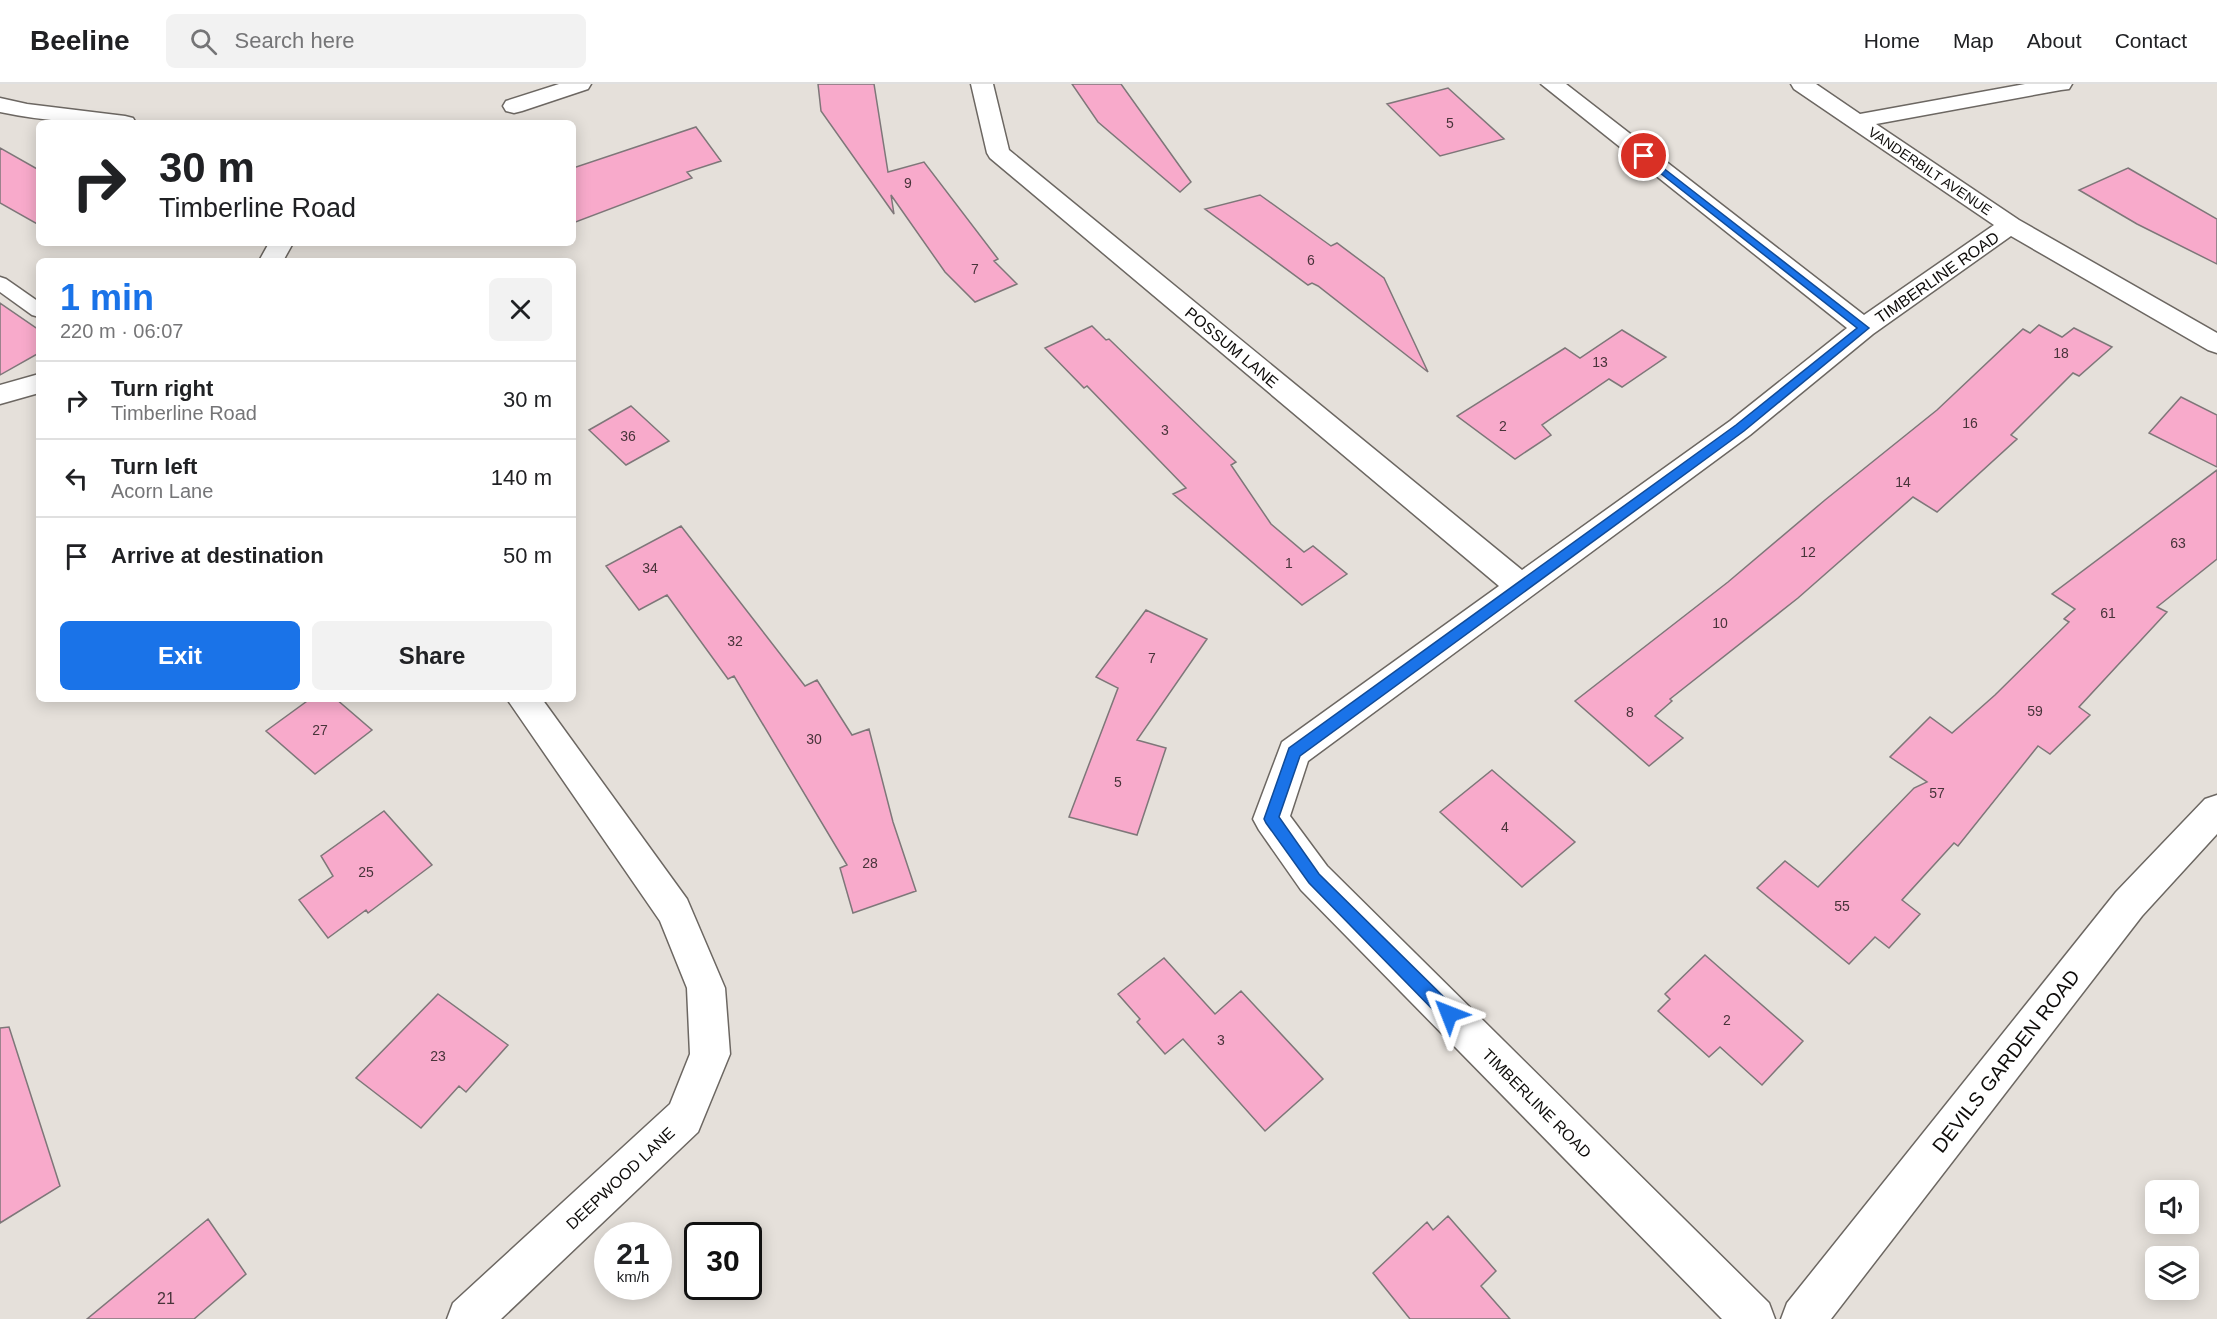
<!DOCTYPE html>
<meta charset="utf-8">
<style>
:root{--surface:#fff;--page:#f2f2f2;--text:#202124;--muted:#757577;--line:#e0e0e0;--accent:#1a73e8}
body{margin:0;font-family:Helvetica,sans-serif;background:var(--page);color:var(--text);height:100vh;display:flex;flex-direction:column;font-size:22px;white-space:nowrap}
*{box-sizing:border-box;margin:0}
p{font-size:20px;color:var(--muted)}
.icon{flex:none;width:33px;height:33px;fill:none;stroke:currentColor;stroke-width:2;stroke-linecap:round;stroke-linejoin:round}
.map{position:relative;flex:1;overflow:hidden}
.side{position:absolute;left:36px;top:174px;width:540px;height:444px;display:flex;flex-direction:column;background:var(--surface);border-radius:9px;box-shadow:0 3px 15px #0003}
.side>*{flex:none}
.hud{position:absolute;left:36px;top:36px;width:540px;height:126px;border-radius:9px;box-shadow:0 3px 15px #0003;background:#fff;color:var(--text);overflow:hidden}
.buttons{position:absolute;left:2145px;top:1096px;display:grid;gap:12px}
.buttons a{display:grid;place-items:center;width:54px;height:54px;border-radius:9px;background:var(--surface);box-shadow:0 3px 15px #0003;font-size:30px}
.speed{position:absolute;left:594px;top:1138px;display:flex;gap:12px;font-size:30px;font-weight:700;text-align:center}
.speed>*{display:grid;place-content:center;width:78px;height:78px;border-radius:50%;background:var(--surface);box-shadow:0 3px 15px #0003;line-height:1}
.speed small{font-size:15px;font-weight:400}
.speed .limit{border:3px solid #111;border-radius:9px;background:#fff;color:#111}
.pin{position:absolute;display:grid;place-items:center;width:51px;height:51px;color:#fff;margin:-26px;border:3px solid #fff;border-radius:50%;box-shadow:0 2px 6px #0007}
.me{position:absolute;width:66px;margin:-33px;rotate:315deg;stroke-linejoin:round;filter:drop-shadow(0 0 4px #0008)}
.turn{display:flex;align-items:center;gap:21px;height:126px;padding:0 24px;font-size:27px}
.turn .icon{width:78px;height:78px;stroke-width:2.5}
.turn b{display:block;font-size:42px;line-height:51px}
.round{display:grid;place-items:center;flex:none;width:63px;height:63px;border-radius:9px;background:var(--page)}
.summary{display:flex;align-items:center;justify-content:space-between;height:102px;padding:0 24px}
h1{font-size:36px;font-weight:800;line-height:45px;color:var(--accent)}
.primary-button{display:flex;gap:12px;margin-top:auto;padding:12px 24px}
.primary-button a{flex:1;height:69px;border-radius:9px;background:var(--accent);color:#fff;font-size:24px;font-weight:800;line-height:69px;text-align:center}
.primary-button a+a{background:var(--page);color:var(--text)}
ul{padding:0;list-style:none}
li{display:flex;align-items:center;gap:18px;height:78px;padding:0 24px;border-top:2px solid var(--line)}
li div{flex:1}
li b{display:block;font-size:22px}
li em{font-style:normal}
header{display:flex;align-items:center;gap:36px;box-sizing:border-box;height:84px;padding:0 30px;background:var(--surface);border-bottom:2px solid var(--line)}
header strong{font-size:28px}
nav{display:flex;gap:33px;margin-inline-start:auto;font-size:21px}
.search{width:420px;height:54px;background:var(--page);display:flex;align-items:center;gap:15px;box-sizing:border-box;padding:0 21px;border-radius:9px;color:var(--muted);font-size:22px}
.map>svg:first-child{display:block}
.building{fill:#f8aacb;stroke:#7e7779;stroke-width:1.5}
.lines{fill:none;stroke-linecap:round;stroke-linejoin:round}
.service-casing{stroke:#6c6762;stroke-width:3}
.minor-casing{stroke:#6c6762;stroke-width:3}
.service{fill:#fff;fill-rule:evenodd}
.minor{fill:#fff;fill-rule:evenodd}
.route{fill:#1a73e8;stroke:#114b97;stroke-width:1.5}
.labels{text-anchor:middle;stroke-width:5;stroke-linejoin:round;paint-order:stroke}
.number-label{font-size:14px;fill:#48343a}
.far-street-label{font-size:14px;fill:#0e0c0a;stroke:#fff}
.street-label{font-size:16px;fill:#0e0c0a;stroke:#fff}
.near-number-label{font-size:16px;fill:#48343a}
.near-street-label{font-size:20px;fill:#0e0c0a;stroke:#fff}
</style>
<header>
<strong>Beeline</strong>
<div class="search"><svg class="icon" aria-label="search" viewBox="0 0 24 24"><circle cx="10" cy="10" r="6"/><path d="M15 15l6 6"/></svg>Search here</div>
<nav><a>Home</a><a>Map</a><a>About</a><a>Contact</a></nav>
</header>
<div class="map">
<svg width="2217" height="1235" viewBox="0 0 2217 1235">
<rect width="100%" height="100%" fill="#e5e0da"/>
<path class="building" d="M818,0H874L888,88L924,78L998,175L994,177L1017,200L975,218L945,188L891,111L894,130L821,27Z
M1072,0H1121L1191,98L1180,108L1098,38Z
M1448,4L1504,55L1440,72L1387,20Z
M696,43L721,77L687,88L692,94L573,139V84Z
M0,64L39,86V141L0,119Z
M2128,84L2217,135V180L2137,140L2079,106Z
M1260,111L1331,162L1337,159L1384,194L1428,288L1318,202L1312,199L1308,201L1205,125Z
M0,219L39,246V269L0,291Z
M2039,241L2062,253L2074,244L2112,263L2079,292L2073,289L2011,351L2017,355L1937,428L1913,413L1798,514L1670,615L1672,617L1655,632L1683,654L1649,682L1575,617L1728,498L1825,416L1937,326L2023,245L2030,249Z
M1092,242L1106,256L1109,255L1236,378L1231,381L1271,440L1304,468L1313,462L1347,490L1302,521L1173,410L1186,404L1087,302L1084,304L1045,264Z
M1622,246L1666,273L1622,303L1609,295L1542,341L1551,351L1515,375L1457,332L1565,264L1580,274Z
M2181,313L2217,331V383L2149,349Z
M631,322L669,357L626,381L589,346Z
M2217,386V475L2157,523L2167,528L2079,623L2090,631L2050,670L2038,662L1958,762L1954,759L1902,816L1920,830L1889,864L1875,853L1849,880L1757,804L1785,777L1818,803L1914,704L1927,698L1890,673L1930,633L1952,649L1995,611L2069,538L2064,535L2075,525L2052,510Z
M681,442L805,602L817,596L852,651L869,645L893,738L916,807L853,829L840,784L847,781L734,592L728,595L667,511L639,526L606,482Z
M1146,526L1207,555L1137,656L1166,664L1137,751L1069,733L1118,604L1096,593Z
M310,615H336L372,646L315,690L266,647Z
M1492,686L1575,758L1522,803L1440,728Z
M384,727L432,781L368,829L366,826L328,854L299,816L333,792L321,772Z
M1705,871L1803,957L1762,1001L1720,963L1709,973L1658,927L1670,915L1665,910Z
M1164,874L1215,930L1241,907L1323,995L1265,1047L1183,955L1165,970L1137,938L1140,935L1118,910Z
M438,910L508,961L466,1008L459,1002L421,1044L356,994Z
M9,943L60,1102L0,1139V944Z
M1448,1132L1496,1187L1481,1202L1510,1235H1410L1373,1189L1427,1138L1433,1146Z
M208,1135L246,1190L194,1235H87Z"/>
<g class="lines">
<defs>
<path id="service" d="M0,193L6,195L39,218V233L32,231L0,208Z"/>
<path id="minor" d="M559,0H591L588,5L522,27L514,29L506,27L503,22L506,17Z
M971,0H993L1009,66L1522,486L1730,337L1847,244L1541,0H1566L1864,231L1994,141L1794,5L1791,0H1816L1860,30L2025,0H2072L2069,5L2061,6L1876,40L2019,136L2217,249V269L2208,266L2011,152L1873,250L1750,351L1308,677L1290,732L1327,782L1769,1219L1775,1235H1722L1301,806L1259,746L1253,735L1282,658L1499,502L990,74L987,69Z
M0,14L27,20L125,32L133,34L136,39C90,39 46,38 0,28Z
M269,159H293L283,177H259Z
M39,290V309L0,320V301Z
M507,615H542L687,815L725,904L730,970L698,1048L501,1235H447L453,1219L670,1020L690,970L687,904L660,837Z
M2217,711V750L2142,832L1831,1235H1781L1787,1219L2116,808L2205,715Z"/>
</defs>
<use href="#service" class="service-casing"/>
<use href="#minor" class="minor-casing"/>
<use href="#service" class="service"/>
<use href="#minor" class="minor"/>
</g>
<path class="route" d="M1644,69L1869,244L1744,347L1300,672L1279,733L1319,790L1455,924L1457,930L1455,936L1449,938L1443,936L1309,799L1266,739L1264,735L1289,664L1736,341L1857,244L1641,74L1639,72Z"/>
<g class="labels">
<g class="number-label">
<text x="1450" y="44">5</text>
<text x="908" y="104">9</text>
<text x="1311" y="181">6</text>
<text x="975" y="190">7</text>
<text x="2061" y="274">18</text>
<text x="1600" y="283">13</text>
<text x="1970" y="344">16</text>
<text x="1503" y="347">2</text>
<text x="1165" y="351">3</text>
<text x="628" y="357">36</text>
<text x="1903" y="403">14</text>
<text x="2178" y="464">63</text>
<text x="1808" y="473">12</text>
<text x="1289" y="484">1</text>
<text x="650" y="489">34</text>
<text x="2108" y="534">61</text>
<text x="1720" y="544">10</text>
<text x="735" y="562">32</text>
<text x="1152" y="579">7</text>
<text x="2035" y="632">59</text>
<text x="1630" y="633">8</text>
<text x="320" y="651">27</text>
<text x="814" y="660">30</text>
<text x="1118" y="703">5</text>
<text x="1937" y="714">57</text>
<text x="1505" y="748">4</text>
<text x="870" y="784">28</text>
<text x="366" y="793">25</text>
<text x="1842" y="827">55</text>
<text x="1727" y="941">2</text>
<text x="1221" y="961">3</text>
<text x="438" y="977">23</text>
</g>
<g class="far-street-label">
<text transform="translate(1930 87) rotate(34)" y="5">VANDERBILT AVENUE</text>
</g>
<g class="street-label">
<text transform="translate(1937 193) rotate(-35)" y="6">TIMBERLINE ROAD</text>
<text transform="translate(1232 263) rotate(40)" y="6">POSSUM LANE</text>
<text transform="translate(1537 1019) rotate(45)" y="6">TIMBERLINE ROAD</text>
<text transform="translate(620 1094) rotate(-43)" y="6">DEEPWOOD LANE</text>
</g>
<g class="near-number-label">
<text x="166" y="1220">21</text>
</g>
<g class="near-street-label">
<text transform="translate(2006 977) rotate(-52)" y="7">DEVILS GARDEN ROAD</text>
</g>
</g>
</svg>
<div class="buttons">
<a><svg class="icon" aria-label="sound" viewBox="0 0 24 24"><path d="M4 9h4l5-4v14l-5-4H4zM17 9q2 3 0 6"/></svg></a>
<a><svg class="icon" aria-label="layers" viewBox="0 0 24 24"><path d="M12 4l9 5-9 5-9-5zM3 14l9 5 9-5"/></svg></a>
</div>
<div class="speed"><div>21<small>km/h</small></div><div class="limit">30</div></div>
<div class="pin" style="left:1644px;top:72px;background:#d93025"><svg class="icon" aria-label="arrive" viewBox="0 0 24 24"><path d="M6 21V4h12l-3 4 3 4H6"/></svg></div>
<svg class="me" style="left:1449px;top:930px" viewBox="-20 -20 40 40"><path d="M0-17L14 15 0 8-14 15z" fill="#1a73e8" stroke="#fff" stroke-width="4"/></svg>
<div class="hud">
<div class="turn"><svg class="icon" aria-label="right" viewBox="0 0 24 24"><path d="M7 20v-9h11M14 6l5 5-5 5"/></svg><div><b>30 m</b>Timberline Road</div></div>
</div>
<section class="side">
<div class="summary"><div><h1>1 min</h1><p>220 m · 06:07</p></div><a class="round"><svg class="icon" aria-label="close" viewBox="0 0 24 24"><path d="M6 6l12 12M18 6L6 18"/></svg></a></div>
<ul>
<li><svg class="icon" aria-label="right" viewBox="0 0 24 24"><path d="M7 20v-9h11M14 6l5 5-5 5"/></svg><div><b>Turn right</b><p>Timberline Road</p></div><em>30 m</em></li>
<li><svg class="icon" aria-label="left" viewBox="0 0 24 24"><path d="M17 20v-9H6M10 6l-5 5 5 5"/></svg><div><b>Turn left</b><p>Acorn Lane</p></div><em>140 m</em></li>
<li><svg class="icon" aria-label="arrive" viewBox="0 0 24 24"><path d="M6 21V4h12l-3 4 3 4H6"/></svg><div><b>Arrive at destination</b></div><em>50 m</em></li>
</ul>
<div class="primary-button"><a>Exit</a><a>Share</a></div>
</section>
</div>
